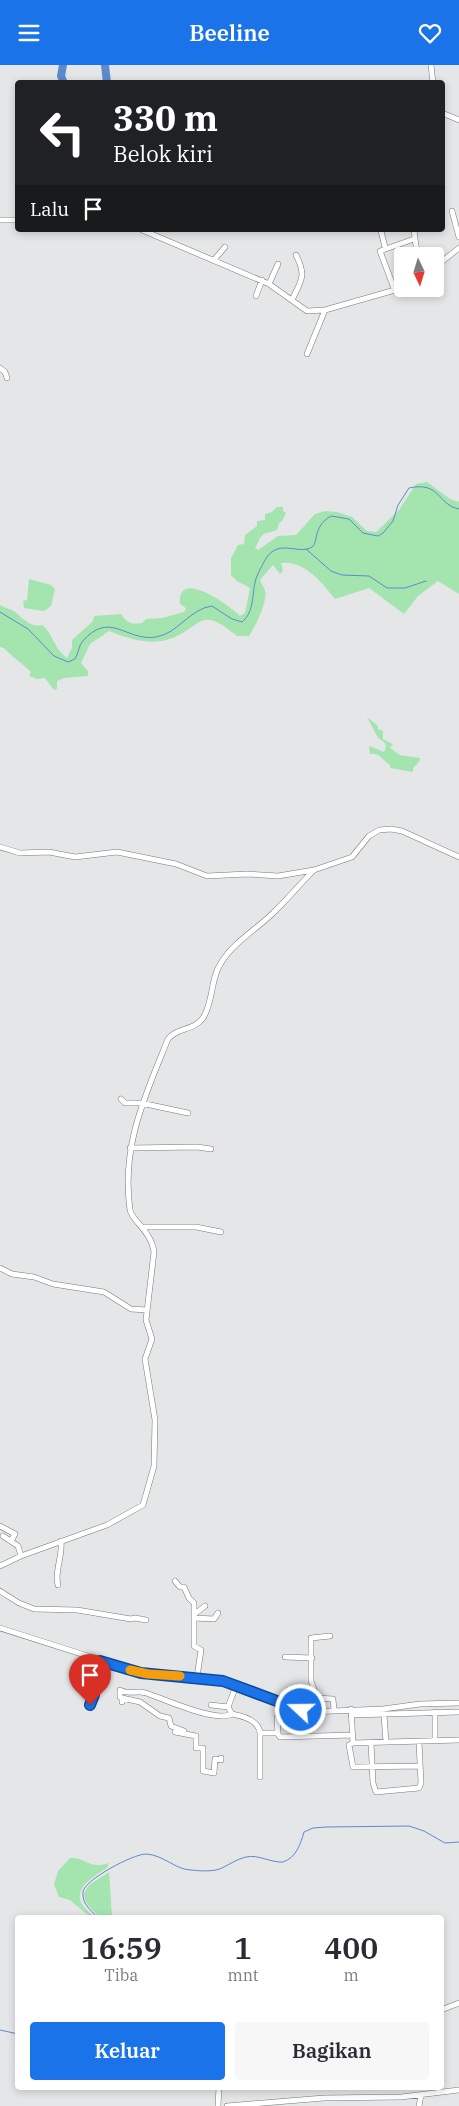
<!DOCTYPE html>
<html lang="id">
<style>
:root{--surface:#fff;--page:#f7f7f7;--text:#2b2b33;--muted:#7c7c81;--accent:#1a73e8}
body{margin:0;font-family:"IBM Plex Serif",serif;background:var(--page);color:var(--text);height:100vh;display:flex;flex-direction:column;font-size:19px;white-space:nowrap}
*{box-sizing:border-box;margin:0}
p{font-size:16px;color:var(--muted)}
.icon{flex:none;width:28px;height:28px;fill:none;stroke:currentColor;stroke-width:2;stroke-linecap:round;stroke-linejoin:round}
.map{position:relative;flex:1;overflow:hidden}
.side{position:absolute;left:15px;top:1850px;width:429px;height:175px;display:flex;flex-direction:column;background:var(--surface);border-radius:5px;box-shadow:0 2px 8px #0003}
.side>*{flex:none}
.hud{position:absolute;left:15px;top:15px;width:430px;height:152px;border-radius:5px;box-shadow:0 2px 8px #0003;background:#202124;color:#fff;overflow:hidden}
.needle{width:32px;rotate:176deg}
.fabs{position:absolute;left:394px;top:182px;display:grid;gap:10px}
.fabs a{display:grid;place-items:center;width:50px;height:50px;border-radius:5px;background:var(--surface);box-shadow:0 2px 8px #0003;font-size:25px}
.pin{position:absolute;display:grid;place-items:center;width:42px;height:42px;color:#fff;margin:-51px -21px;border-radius:50% 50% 50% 0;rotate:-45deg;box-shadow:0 0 5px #0007}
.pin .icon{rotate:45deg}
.me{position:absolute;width:55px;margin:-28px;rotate:291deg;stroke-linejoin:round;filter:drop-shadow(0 0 4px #0008)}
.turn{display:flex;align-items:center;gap:18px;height:105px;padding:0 15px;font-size:22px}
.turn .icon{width:65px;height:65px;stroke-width:2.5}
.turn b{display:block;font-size:35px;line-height:42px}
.then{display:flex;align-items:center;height:48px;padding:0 15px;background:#0003;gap:10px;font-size:19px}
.eta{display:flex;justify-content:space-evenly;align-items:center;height:85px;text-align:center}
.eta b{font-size:30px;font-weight:600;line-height:35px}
.cta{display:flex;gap:10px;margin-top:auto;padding:10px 15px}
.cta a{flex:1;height:58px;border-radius:5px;background:var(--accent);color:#fff;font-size:20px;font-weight:600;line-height:58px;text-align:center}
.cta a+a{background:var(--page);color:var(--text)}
header{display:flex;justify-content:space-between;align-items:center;height:65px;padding:0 15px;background:var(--accent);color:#fff;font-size:22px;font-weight:600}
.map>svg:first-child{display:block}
.green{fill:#a4e4af}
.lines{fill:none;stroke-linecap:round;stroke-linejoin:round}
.stream{stroke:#5e8acd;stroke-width:1}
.river{stroke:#5e8acd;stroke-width:8}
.street-casing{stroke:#78787a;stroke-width:6}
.street{stroke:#fff;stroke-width:5}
.route-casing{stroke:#114b97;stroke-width:12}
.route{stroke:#1a73e8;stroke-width:9}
.slow{stroke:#f59e0b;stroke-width:9}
</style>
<header><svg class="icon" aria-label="menu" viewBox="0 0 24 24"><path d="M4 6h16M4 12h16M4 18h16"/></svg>Beeline<svg class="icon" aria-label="heart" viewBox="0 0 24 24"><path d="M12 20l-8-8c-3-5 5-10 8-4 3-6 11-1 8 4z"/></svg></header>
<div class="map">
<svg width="459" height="2041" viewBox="0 0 459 2041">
<rect width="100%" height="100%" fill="#e5e6e8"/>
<path class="green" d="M427,417L450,434L459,437V529L438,516L418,531L404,549L369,523L335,534C322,518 305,495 281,498L283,506L280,509L273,500L260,515C261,518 264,522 265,526C268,536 255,562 249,571H237C197,537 202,565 166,575C148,580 126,573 109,566L90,579L81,598L88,606V611L64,613L57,616V624L54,625L45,613L37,614L29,611L31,607C22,598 12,592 4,583L0,582V540C5,543 11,544 15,547C23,554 32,563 42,560C52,567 53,582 67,593L72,583V575L93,556L94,551L121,549C127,558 132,560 142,558L146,554L163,553L184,547L186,543L180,539C177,502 230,541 240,551L245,548L250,523L237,516L231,510V493L238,480L244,479L245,470L257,461V456L265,455V449L272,447L277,442H283V446L286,448L282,456L279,458L277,465C273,467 268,467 264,469C258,473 259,478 255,483L258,485L278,471L296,470L315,449L325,446L337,447L352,452L367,466L376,467L399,445L416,419Z
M29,514L51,520L55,524L51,541L44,546L24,543L23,536L27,535Z
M367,652L378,661V664L383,666V674L393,679L390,683L400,690L420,693L419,697L413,703V707L390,703V700C383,696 380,687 370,689L369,681L384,687L386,682L385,678L378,673Z
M70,1793C86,1792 90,1805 108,1798V1802C96,1811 71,1822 83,1841C86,1845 91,1849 95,1852H88L89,1851L70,1835L59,1832L54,1819L58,1806Z
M109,1807L112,1852H99C96,1848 91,1844 88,1840C75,1823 99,1815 109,1807Z"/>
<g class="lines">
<path class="stream" d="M306,484L331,506L342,510L369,511L387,523H405L426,516
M0,547L28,564L54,591L68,597L75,594C78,589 79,581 82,577C110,544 126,577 156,572C179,568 189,544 212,541L232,554L242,557C256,546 251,525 257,511C259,506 262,501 264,497C277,471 298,491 312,482C319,477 312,462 331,451L349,454L363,468L378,471L383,468L393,456L398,440L409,423C441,416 437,440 459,444
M97,1852C90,1844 82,1839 83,1827C84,1815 133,1789 146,1789C164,1790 176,1805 191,1805C200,1806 214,1807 222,1803C230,1799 237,1794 246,1792C258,1789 271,1798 283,1797C296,1793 301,1778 304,1767L313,1763L326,1762L409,1761L424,1766L445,1778L459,1777
M0,1965L18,1969"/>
<path class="river" d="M63,0L61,11L64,18
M105,0L107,18"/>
<defs>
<path id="street" d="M431,0L433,18
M442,48L459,55
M452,146L459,172
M0,155H18
M142,165L269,219L307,246L325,245L402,223
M414,165L416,181L420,191
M381,166L385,182
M214,195L225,182
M435,202L459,183
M269,219L278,199
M395,226L380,186L414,174
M256,231L262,215
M292,235C301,215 307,212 296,190
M307,289L325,245
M0,303L5,307L7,313
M0,782L20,788L49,787L75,792L117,787L176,799L207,811L247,809L278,811L314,805L352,792L369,771L379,765L391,764L402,766L459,792
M121,1034L125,1038H141L188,1048
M130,1083L197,1082L211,1084
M144,1162H196L221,1167
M0,1203L12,1209L34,1212L53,1219L104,1227L131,1244L147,1245
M0,1461L15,1469L11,1476
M3,1471L18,1481L21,1491
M0,1501L21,1491L107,1460L143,1440L154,1401L155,1355L145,1294L152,1274L146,1255L154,1187C152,1167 132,1156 130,1145C121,1081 145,1031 168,974C177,962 194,966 203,953C214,936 210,914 221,898C232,879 255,865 271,850C286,836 299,820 314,805
M175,1516L180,1522H184L189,1533L194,1538V1553
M58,1520C54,1507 63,1491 61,1476
M0,1526L19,1538L34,1544L77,1545L131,1554L135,1553L146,1555
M196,1548L205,1541
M0,1563L141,1608L223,1615L309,1647L383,1644L420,1639L459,1638
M330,1571L311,1573V1616L317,1633L333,1634L334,1645
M285,1592L312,1593
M197,1612L201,1585L194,1581V1553L214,1554L218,1548
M122,1633L120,1632V1625C128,1630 137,1625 146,1628C164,1634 216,1658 232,1649
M122,1637V1633L140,1637L160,1651L169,1653L171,1661L184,1666
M90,1640L95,1630V1613L100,1596
M211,1640L228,1642L236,1621
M228,1642L232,1649C243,1651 259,1656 260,1668H278
M351,1644L353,1678L459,1675
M435,1647V1676
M351,1650L459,1647
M384,1650L386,1677
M277,1653L278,1669L280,1672L352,1670
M175,1667L196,1671V1683H203V1706L214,1708L215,1694L221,1695V1693
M353,1678L349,1680L353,1702L420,1701
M371,1678L373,1718L376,1727L419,1723L421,1718L419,1677
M260,1712V1668
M441,1945L459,1938
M218,2041L219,2022
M227,2041L324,2033L401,2032L459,2025
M419,2041L421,2030"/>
</defs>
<use href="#street" class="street-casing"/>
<use href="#street" class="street"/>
</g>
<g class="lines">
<defs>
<path id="route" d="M90,1640L94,1630L95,1613L100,1596L141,1608L223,1616L301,1645"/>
</defs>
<use href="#route" class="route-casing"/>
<use href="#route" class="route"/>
<path class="slow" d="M130,1605L148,1609L180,1611"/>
</g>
</svg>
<div class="fabs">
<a><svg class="needle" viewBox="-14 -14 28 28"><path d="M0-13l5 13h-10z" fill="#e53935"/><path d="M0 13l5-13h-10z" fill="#7c7c81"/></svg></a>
</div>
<div class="pin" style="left:90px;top:1640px;background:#d93025"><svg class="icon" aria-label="arrive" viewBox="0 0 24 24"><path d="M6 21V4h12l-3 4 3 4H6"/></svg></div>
<svg class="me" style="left:301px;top:1645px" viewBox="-20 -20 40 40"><circle r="17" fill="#1a73e8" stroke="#fff" stroke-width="3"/><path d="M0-11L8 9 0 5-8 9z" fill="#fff"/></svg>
<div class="hud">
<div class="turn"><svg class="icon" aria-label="left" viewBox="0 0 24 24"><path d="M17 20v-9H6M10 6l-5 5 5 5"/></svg><div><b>330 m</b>Belok kiri</div></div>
<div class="then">Lalu<svg class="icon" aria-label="arrive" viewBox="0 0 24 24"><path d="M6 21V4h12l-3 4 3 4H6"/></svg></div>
</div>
<section class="side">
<div class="eta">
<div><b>16:59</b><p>Tiba</p></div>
<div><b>1</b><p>mnt</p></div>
<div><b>400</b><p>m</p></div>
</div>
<div class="cta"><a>Keluar</a><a>Bagikan</a></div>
</section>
</div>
